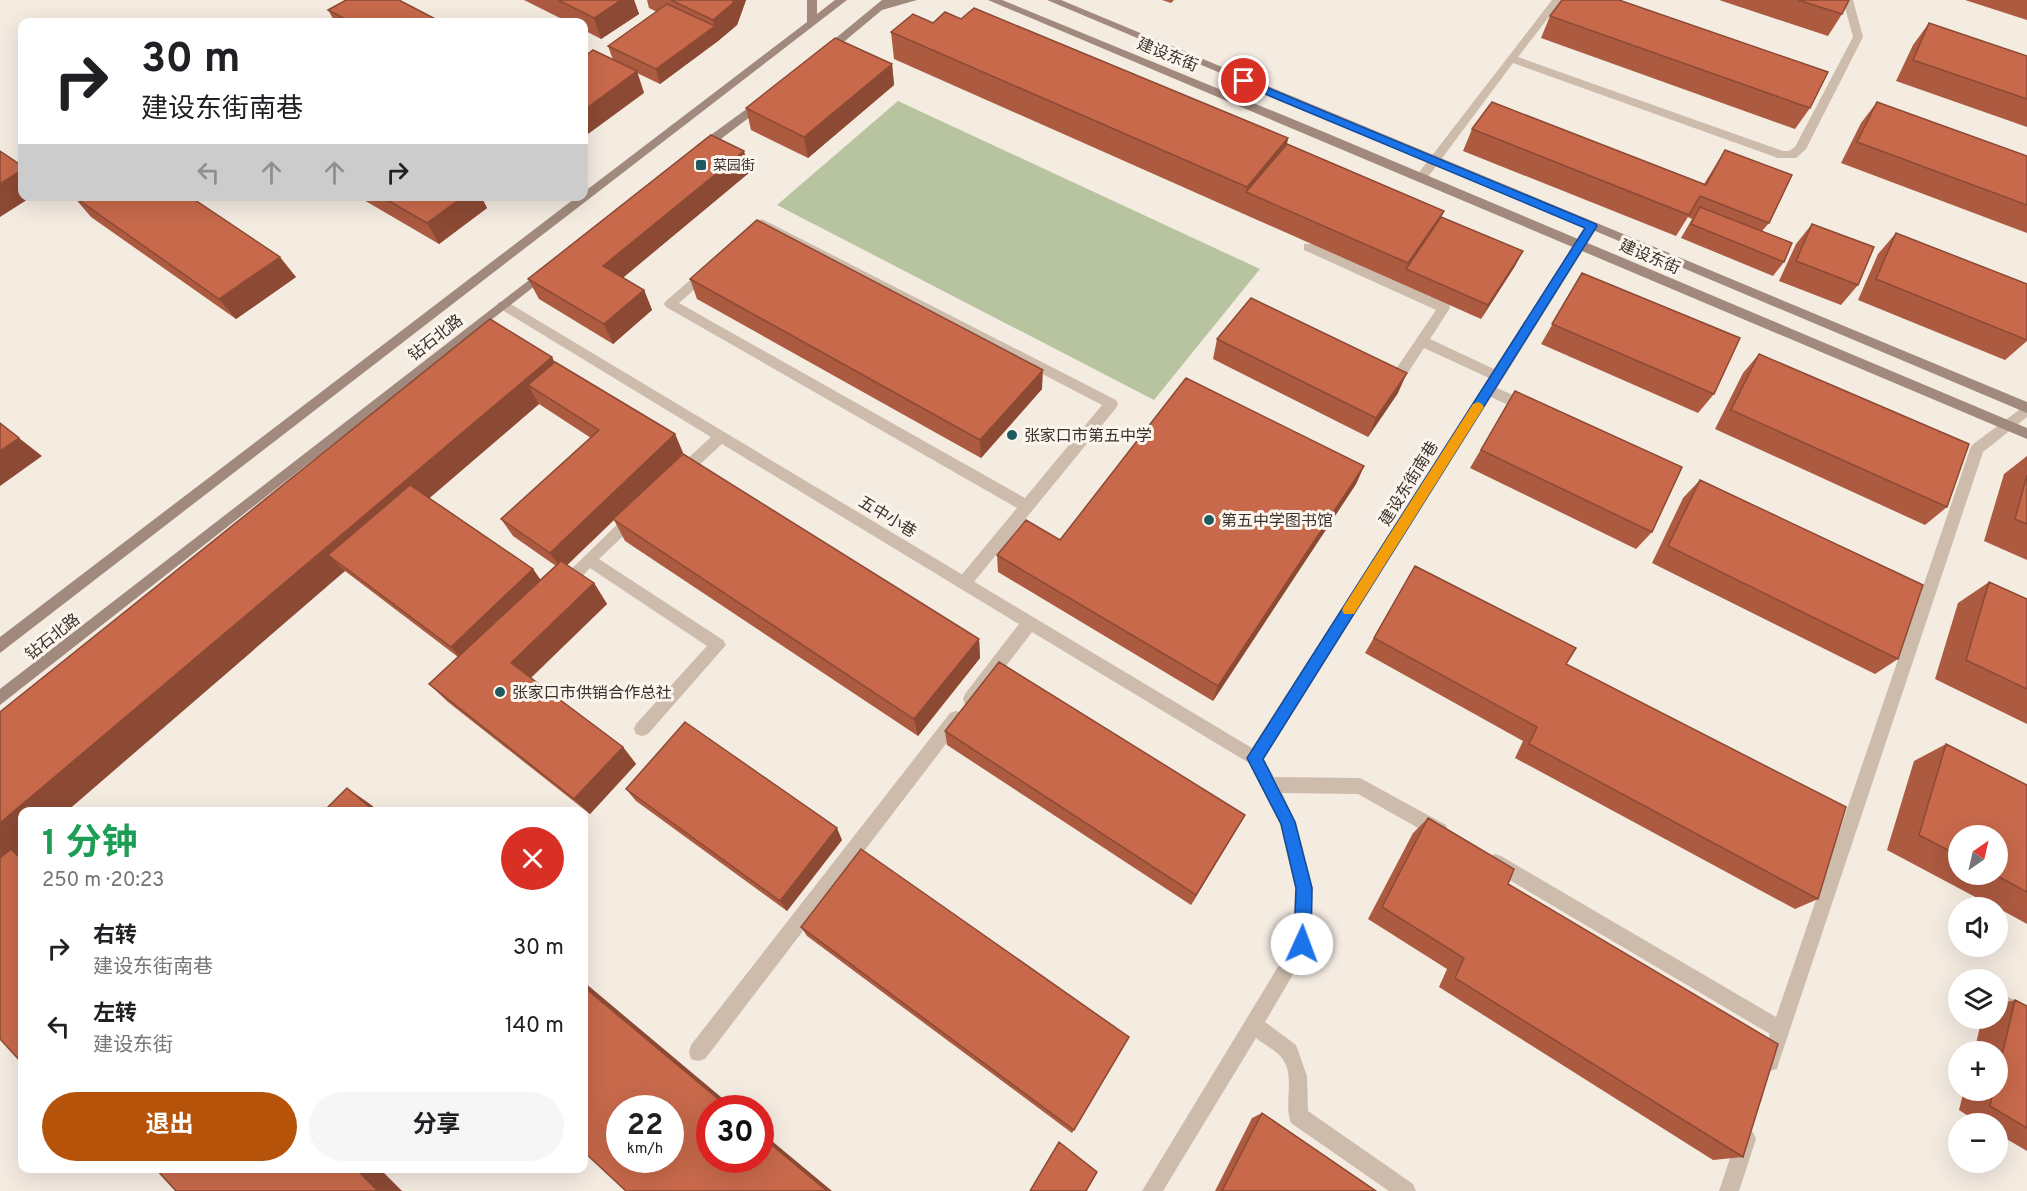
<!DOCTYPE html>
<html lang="zh">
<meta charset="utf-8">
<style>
:root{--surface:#fff;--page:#f6f6f6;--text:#202124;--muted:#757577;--accent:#b45309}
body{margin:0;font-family:Overpass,"Noto Sans SC",sans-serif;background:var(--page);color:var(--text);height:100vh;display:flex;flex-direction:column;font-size:22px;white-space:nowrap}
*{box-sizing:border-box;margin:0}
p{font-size:20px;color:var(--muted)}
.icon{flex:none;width:33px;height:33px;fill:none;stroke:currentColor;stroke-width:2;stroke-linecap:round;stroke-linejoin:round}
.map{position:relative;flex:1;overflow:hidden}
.details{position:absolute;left:18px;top:807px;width:570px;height:366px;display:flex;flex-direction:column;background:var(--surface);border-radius:12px;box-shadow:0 6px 24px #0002}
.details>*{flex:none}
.banner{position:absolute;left:18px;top:18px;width:570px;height:183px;border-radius:12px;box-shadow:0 6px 24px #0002;background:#fff;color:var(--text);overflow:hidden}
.needle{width:39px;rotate:34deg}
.controls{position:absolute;left:1948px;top:825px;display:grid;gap:12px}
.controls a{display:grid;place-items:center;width:60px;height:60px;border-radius:50%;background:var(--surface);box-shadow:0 6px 24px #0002;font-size:30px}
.speed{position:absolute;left:606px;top:1095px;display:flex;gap:12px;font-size:30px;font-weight:700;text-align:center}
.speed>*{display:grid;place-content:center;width:78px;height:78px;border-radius:50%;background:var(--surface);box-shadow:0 6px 24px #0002;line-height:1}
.speed small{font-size:15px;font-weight:400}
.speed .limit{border:9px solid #d22;background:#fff;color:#111}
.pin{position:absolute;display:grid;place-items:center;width:51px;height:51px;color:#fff;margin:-26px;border:3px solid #fff;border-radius:50%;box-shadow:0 2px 6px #0007}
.me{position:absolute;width:66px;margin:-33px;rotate:2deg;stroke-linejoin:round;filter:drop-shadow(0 0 4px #0008)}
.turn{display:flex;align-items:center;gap:21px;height:126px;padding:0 24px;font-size:27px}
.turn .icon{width:78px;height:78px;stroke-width:2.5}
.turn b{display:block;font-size:42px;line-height:51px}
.lanes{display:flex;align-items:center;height:57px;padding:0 24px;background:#0003;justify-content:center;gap:30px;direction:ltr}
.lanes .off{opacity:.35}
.round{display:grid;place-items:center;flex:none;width:63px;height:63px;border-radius:32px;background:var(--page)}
.overview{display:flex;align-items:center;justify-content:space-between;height:102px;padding:0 24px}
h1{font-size:36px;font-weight:700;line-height:45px;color:#1e9e55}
.primary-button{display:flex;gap:12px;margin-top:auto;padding:12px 24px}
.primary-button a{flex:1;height:69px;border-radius:36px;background:var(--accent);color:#fff;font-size:24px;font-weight:700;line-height:69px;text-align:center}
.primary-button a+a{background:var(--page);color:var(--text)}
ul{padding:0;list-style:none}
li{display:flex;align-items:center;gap:18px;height:78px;padding:0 24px}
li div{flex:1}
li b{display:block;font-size:22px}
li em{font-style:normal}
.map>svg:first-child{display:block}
.green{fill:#b8c4a0}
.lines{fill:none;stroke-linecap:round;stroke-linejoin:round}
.service{fill:#cdbbac;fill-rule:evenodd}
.minor{fill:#cdbbac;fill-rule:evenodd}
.secondary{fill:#a18a7d;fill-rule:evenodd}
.wall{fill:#ac5a40;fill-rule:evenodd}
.shaded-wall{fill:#8c4a34}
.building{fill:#c8694b;stroke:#8c4a34;stroke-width:1.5;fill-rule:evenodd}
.route{fill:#1a73e8;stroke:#114b97;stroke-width:1.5}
.slow{fill:#f59e0b}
.poi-dot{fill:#1f5a5e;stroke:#fbf5ee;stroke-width:2}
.labels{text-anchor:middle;stroke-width:6;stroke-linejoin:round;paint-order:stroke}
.far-poi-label{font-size:14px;fill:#3b302b;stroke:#fbf5ee;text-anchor:start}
.street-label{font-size:16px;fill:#3b302b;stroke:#fbf5ee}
.poi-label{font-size:16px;fill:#3b302b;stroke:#fbf5ee;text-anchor:start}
</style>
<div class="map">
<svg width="2027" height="1191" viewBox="0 0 2027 1191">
<rect width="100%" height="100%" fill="#f4ebe1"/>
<path class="green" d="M898,101L1260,269L1154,400L777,205Z"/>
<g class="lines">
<path class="service" d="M762,219L1116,400L1118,404L1116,408L969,588L964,589L959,588L957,583L959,578L1017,508L666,307L664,304L666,301L703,269H711L713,272L711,275L679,303L1025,498L1102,405L763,229L751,239H743V233Z"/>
<path class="minor" d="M1552,0H1562L1518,57L1783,151H1789L1795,147L1853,37L1843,0H1853L1863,37L1806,149L1796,158H1778L1513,63L1425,181H1417V175Z
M1592,222L1598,226L1497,388L1533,404L1535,408L1533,412H1523L1491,397L1264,759L1274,777L1360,778L1446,825L1448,831L1446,837L1440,839L1434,837L1358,794L1282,793L1296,822L1313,888L1311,944L1265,1022L1296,1045L1307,1076L1308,1111L1413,1184L1416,1191H1389L1291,1123C1283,1103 1296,1077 1282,1058C1276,1050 1263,1044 1256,1038L1163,1191H1142L1293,942L1295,888L1280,824L1249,763L1032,632L977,704L971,706L965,704L963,699L965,694L1019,624L722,444L684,479H674L672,475L674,471L711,437L499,308L497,305L499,302H507L1252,748L1489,378L1424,348L1398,388L1393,389L1386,387L1384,383L1386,379L1390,378L1436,310L1304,250V244H1312L1449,305L1450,308L1430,339L1494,369L1588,223Z
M2027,404V417L1983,452L1779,1062L1777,1069L1770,1071L1763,1069L1761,1062L1770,1034L1489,868L1486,862L1489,856L1495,854L1501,856L1776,1017L1970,449L1972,445Z
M633,512L638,514L640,518L638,522L599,559L723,640L726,645L648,734L642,736L636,734L634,729L636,724L707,646L590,568C582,576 573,590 561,586L559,581L628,514Z
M956,711L962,713L964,718L962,723L705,1059L698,1061L691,1059L689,1052L691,1045L950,713Z
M1998,992L2027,1006V1025L1998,1011Z
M1746,1129L1753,1132L1756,1139L1739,1191H1719L1739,1132Z"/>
<path class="secondary" d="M807,0H817V14L835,0H847L0,653V637L578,196H584V192L807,22Z
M882,0H917L882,10L828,55H820V51Z
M988,0H1002L1324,132L2027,428V439Z
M1047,0H1061L2027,402V413Z
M763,97L767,98V104L705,151H697V145Z
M546,267L550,268L552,271L550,274L0,705V689Z"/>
</g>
<path class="wall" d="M524,0H634L639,14L601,39L584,30V22H568Z
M647,0H746L737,25L718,41L660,84L637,73L644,93L613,60L608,46L657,12L649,8Z
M1162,0H1174L1171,3Z
M1719,0H1849L1842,14L1828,36Z
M1965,0H2027V20Z
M328,10L441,22H335Z
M1550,16L1810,108L1795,129L1541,38Z
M961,19L1288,138L1287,144L1444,211L1441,217L1523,251L1515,266L1481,319L894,59L891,32L933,23Z
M1929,23L2027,56V127L1896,81L1913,45Z
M892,64L894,85L808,158L751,130L746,108Z
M1877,102L2027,156V233L1841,163L1861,123Z
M1472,129L1704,184L1725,150L1769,223L1762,231L1784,262L1773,276L1681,238L1692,219L1688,217L1676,236L1463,151Z
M750,172L623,277L644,290L652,310L613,344L539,299L528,279Z
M73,196L296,277L236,319L91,217Z
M357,196H481L487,208L439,244Z
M1812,224L1858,285L1841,305L1779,281L1796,244Z
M1896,233L2027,284V341L2005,360L1858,300L1878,254Z
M1582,273L1714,394L1698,413L1541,344Z
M690,279L1042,389L981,458L697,299Z
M1217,339L1398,393L1368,437L1213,359Z
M1759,354L1947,507L1925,525L1715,429L1743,373Z
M555,362L675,434L683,453L673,463L979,639L980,658L918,736L625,541L614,520L567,565L594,583L607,604L531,678L623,747L636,764L590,814L448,702L429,684L458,657L345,571L22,812V849L19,852L22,853V1063L0,712ZM539,404L591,438L501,519L513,536L556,566L540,580L533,569L429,498Z
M1515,391L1652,532L1636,549L1470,468Z
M2027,456V560L1984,541L2004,474Z
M1364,466L1356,484L1213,701L998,572L997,555Z
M1700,480L1898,659L1875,674L1652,563L1683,498Z
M1415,566L1566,664L1818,899L1795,909L1515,758L1523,741L1365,653Z
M1989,582L2027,599V724L1935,679L1958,603Z
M945,731L1245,815L1191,905L947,745Z
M1946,744L2027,785V924L1998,908H1996L1887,850L1914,761ZM1959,836L1998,874H1959Z
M626,789L842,840L787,911L636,801Z
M1428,818L1508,884L1743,1157L1713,1160L1439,987L1447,969L1368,919L1413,833Z
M801,927L1129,1037L1072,1133L807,936Z
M2015,1000L2027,1006V1151L1998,1134V1124H1981L1959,1110L1964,1090H1998V1052H1974L1982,1018H1998V1004Z
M1262,1113L1376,1191H1215L1252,1118Z"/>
<path class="shaded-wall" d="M621,0H634L639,14L601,39L594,18Z
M734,0H746L737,25L718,41L713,20Z
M715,26L718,41L660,84L656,69Z
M892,64L894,85L808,158L804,137Z
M637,71L644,93L584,137V110Z
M1288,138L1282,165L1246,192L1247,187Z
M744,151L750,172L612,287L603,266Z
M22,170V196H33L0,217V184Z
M464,196H481L487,208L439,244L427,223Z
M496,196H504L498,201Z
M1444,211L1435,232L1406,269L1408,263Z
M1523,251L1515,266L1481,319L1488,305Z
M280,257L296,277L236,319L219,299Z
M644,290L652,310L613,344L604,324Z
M552,357L565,382L528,385L539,404L347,569L328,555L345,571L66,812H22V849L19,852L22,853V860L0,868V823Z
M1043,370L1042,389L981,458L980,440Z
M1407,373L1398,393L1368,437L1376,418Z
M675,434L683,453L562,570L550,553Z
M19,438L42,456L0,486V451Z
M1364,466L1356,484L1213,701L1218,686Z
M533,569L545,586L465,663L451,647Z
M594,583L607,604L527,681L511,663Z
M979,639L980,658L918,736L914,719Z
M623,747L636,764L590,814L574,799Z
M347,788L370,804L380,812H375Z
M1245,815L1238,827L1191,905L1196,895Z
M837,828L842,840L787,911L780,901Z
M584,982L734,1108H729L584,987Z
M760,1131L832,1191H827L760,1135Z
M355,1168H379L402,1191H378Z"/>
<path class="building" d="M346,0H399L441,22H351L328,10Z
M558,0H621L594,18Z
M671,0H734L732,4L713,20Z
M1562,0H1619L1828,72L1810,108L1550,16Z
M1798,0H1849L1842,14Z
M667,4L715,26L656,69L608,46Z
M974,8L1288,138L1247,187L891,32L913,14L933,23L945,12L961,19Z
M1929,23L2027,56V99L1913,60Z
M835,38L892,64L804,137L746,108Z
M593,50L637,71L584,110V57Z
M1492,102L1706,185L1725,150L1792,175L1769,223L1700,196L1689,215L1472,129Z
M1877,102L2027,156V205L1857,142Z
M711,135L744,151L603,266L644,290L604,324L528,279Z
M1287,144L1444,211L1408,263L1246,192Z
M0,151L22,166V170L0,184Z
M73,196H189L280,257L219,299Z
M380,196H464L427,223Z
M1700,207L1792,243L1784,262L1691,224Z
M1441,217L1523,251L1488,305L1406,269Z
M757,220L1043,370L980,440L690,279Z
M1812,224L1874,247L1858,285L1796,261Z
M1896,233L2027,284V340L1876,279Z
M1582,273L1740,338L1714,394L1552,324Z
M1251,298L1407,373L1376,418L1217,339Z
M490,319L552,357L0,823V712Z
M1759,354L1969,444L1947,507L1731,410Z
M555,362L675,434L550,553L501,519L599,430L528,385Z
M1186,378L1364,466L1218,686L997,555L1026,520L1060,540Z
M1515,391L1682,467L1652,532L1481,450Z
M0,423L19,438L0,451Z
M683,454L979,639L914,719L613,519Z
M2027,475V524L2015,519Z
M1700,480L1923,585L1898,659L1668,546Z
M410,485L533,569L451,647L328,555Z
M561,561L594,583L511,663L623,747L574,799L429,684Z
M1415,566L1576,648L1566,664L1846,807L1818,899L1529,744L1537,727L1374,638Z
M1989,582L2027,599V689L1966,660Z
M999,662L1245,815L1196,895L945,731Z
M685,722L837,828L780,901L626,789Z
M1946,744L2027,785V892L1994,874H1998V836H1959V856L1919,835Z
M347,788L375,812H323Z
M1428,818L1514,869L1508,884L1778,1044L1743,1157L1455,978L1464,958L1382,907Z
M11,849L22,860V1063L0,1039V858Z
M861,849L1129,1037L1074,1130L801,927Z
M584,987L729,1108H710V1160H760V1135L827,1191H626L584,1152ZM620,1108H670V1160H620Z
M2015,1000L2027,1006V1128L1990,1106L1993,1090H1998V1072Z
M1262,1113L1376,1191H1222Z
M1059,1142L1097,1172L1086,1191H1030Z
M155,1168H355L378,1191H176Z"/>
<path class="route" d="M1244,78L1596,224L1597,226L1263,759L1295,822L1312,888L1311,944L1308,950L1302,952L1297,950L1294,944L1296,888L1281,824L1247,758L1585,228L1241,84L1239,81Z"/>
<path class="slow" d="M1478,402L1482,404L1484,407L1482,410L1354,614H1344L1342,610L1344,606L1473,404Z"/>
<g class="poi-dot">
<rect x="695" y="159" width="12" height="12" rx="3"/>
<circle cx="1012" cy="435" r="6"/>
<circle cx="1209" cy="520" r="6"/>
<circle cx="500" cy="692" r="6"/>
</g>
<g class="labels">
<g class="far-poi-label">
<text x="713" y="170">菜园街</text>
</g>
<g class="street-label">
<text transform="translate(1168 54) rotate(22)" y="6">建设东街</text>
<text transform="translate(1650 256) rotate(23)" y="6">建设东街</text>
<text transform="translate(435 337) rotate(-38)" y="6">钻石北路</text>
<text transform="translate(1408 483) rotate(-58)" y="6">建设东街南巷</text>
<text transform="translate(888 516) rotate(31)" y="6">五中小巷</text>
<text transform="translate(52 636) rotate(-38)" y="6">钻石北路</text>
</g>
<g class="poi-label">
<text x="1024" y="441">张家口市第五中学</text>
<text x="1221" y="526">第五中学图书馆</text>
<text x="512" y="698">张家口市供销合作总社</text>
</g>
</g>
</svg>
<div class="controls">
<a><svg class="needle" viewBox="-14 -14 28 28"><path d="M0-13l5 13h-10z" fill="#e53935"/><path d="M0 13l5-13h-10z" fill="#757577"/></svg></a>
<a><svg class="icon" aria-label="sound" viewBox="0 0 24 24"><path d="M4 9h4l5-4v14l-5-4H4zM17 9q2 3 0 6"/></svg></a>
<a><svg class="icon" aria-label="layers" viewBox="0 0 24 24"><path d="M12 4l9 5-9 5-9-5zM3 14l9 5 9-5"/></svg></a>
<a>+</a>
<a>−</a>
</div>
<div class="speed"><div>22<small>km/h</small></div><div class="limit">30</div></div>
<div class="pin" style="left:1244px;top:81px;background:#d93025"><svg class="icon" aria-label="arrive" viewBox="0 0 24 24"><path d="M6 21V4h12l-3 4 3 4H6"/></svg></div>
<svg class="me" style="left:1302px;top:944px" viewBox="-20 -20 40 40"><circle r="19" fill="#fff"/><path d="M0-13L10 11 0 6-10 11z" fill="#1a73e8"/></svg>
<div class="banner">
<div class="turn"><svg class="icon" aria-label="right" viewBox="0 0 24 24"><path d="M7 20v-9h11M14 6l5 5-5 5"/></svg><div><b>30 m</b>建设东街南巷</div></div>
<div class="lanes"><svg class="icon off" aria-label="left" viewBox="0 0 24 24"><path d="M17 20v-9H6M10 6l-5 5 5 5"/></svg><svg class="icon off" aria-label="ahead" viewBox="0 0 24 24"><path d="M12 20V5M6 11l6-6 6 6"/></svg><svg class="icon off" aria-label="ahead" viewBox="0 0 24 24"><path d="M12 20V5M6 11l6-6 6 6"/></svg><svg class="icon" aria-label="right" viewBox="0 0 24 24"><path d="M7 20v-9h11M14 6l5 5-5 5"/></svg></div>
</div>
<section class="details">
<div class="overview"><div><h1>1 分钟</h1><p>250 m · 20:23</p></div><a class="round" style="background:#d93025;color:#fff"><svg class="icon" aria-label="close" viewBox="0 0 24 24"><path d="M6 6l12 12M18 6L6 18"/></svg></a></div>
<ul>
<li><svg class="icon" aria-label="right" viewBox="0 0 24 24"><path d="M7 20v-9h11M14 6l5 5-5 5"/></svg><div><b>右转</b><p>建设东街南巷</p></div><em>30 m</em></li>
<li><svg class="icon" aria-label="left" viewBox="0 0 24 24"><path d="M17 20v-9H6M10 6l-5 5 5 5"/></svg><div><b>左转</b><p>建设东街</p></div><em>140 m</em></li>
</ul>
<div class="primary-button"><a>退出</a><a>分享</a></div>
</section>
</div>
